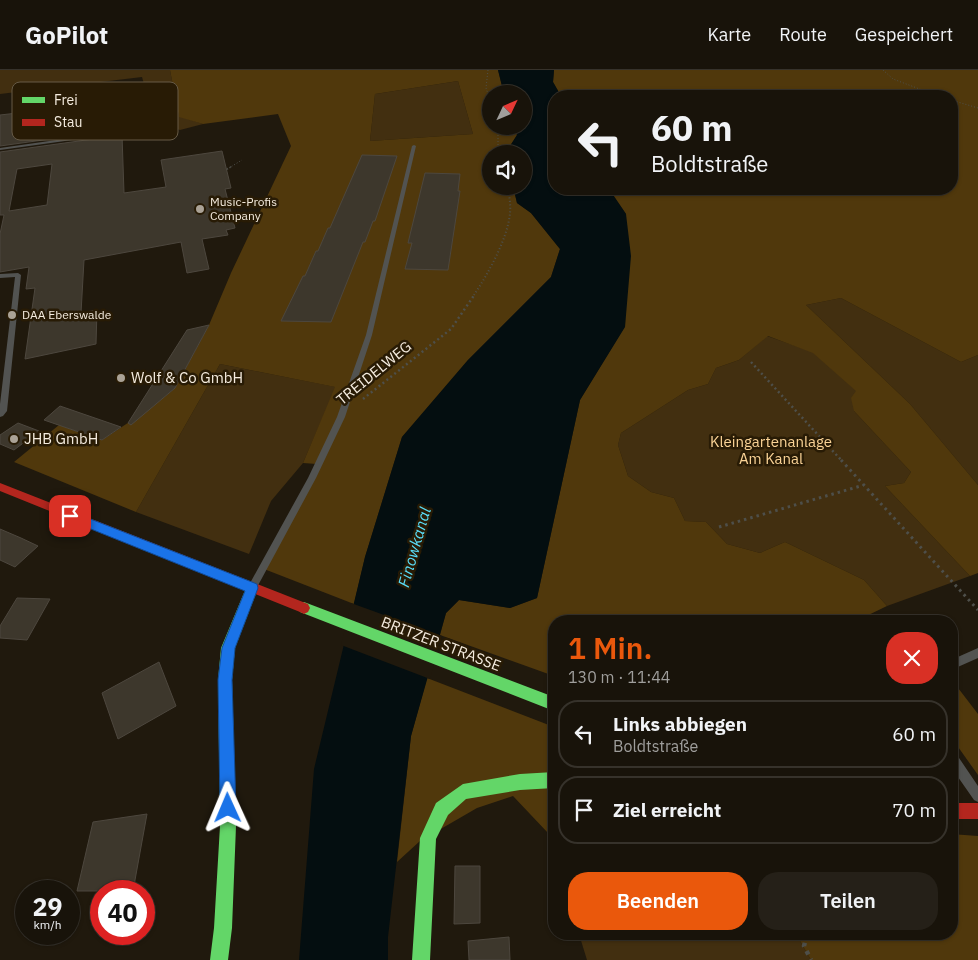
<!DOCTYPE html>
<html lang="de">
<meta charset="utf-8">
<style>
:root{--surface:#18130a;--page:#252018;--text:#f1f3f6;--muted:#9f9e9c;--line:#36322b;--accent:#ea580c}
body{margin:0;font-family:"IBM Plex Sans",sans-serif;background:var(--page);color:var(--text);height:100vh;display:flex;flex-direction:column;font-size:19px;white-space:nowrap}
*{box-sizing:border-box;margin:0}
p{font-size:16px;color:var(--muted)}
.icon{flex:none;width:28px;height:28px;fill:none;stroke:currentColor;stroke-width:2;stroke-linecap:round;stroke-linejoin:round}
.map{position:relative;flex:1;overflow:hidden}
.panel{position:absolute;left:548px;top:545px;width:410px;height:325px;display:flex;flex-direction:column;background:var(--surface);border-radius:20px;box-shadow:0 1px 4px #0004,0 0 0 1px var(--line)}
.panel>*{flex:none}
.top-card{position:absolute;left:548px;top:20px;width:410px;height:105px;border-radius:20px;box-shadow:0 1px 4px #0004,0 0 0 1px var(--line);background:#18130a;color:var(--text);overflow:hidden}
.needle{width:32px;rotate:46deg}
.tools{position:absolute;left:482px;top:15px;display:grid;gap:10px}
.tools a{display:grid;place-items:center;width:50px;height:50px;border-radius:50%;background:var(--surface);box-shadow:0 1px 4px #0004,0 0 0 1px var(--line);font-size:25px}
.speed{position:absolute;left:15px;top:810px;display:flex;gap:10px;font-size:25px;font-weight:700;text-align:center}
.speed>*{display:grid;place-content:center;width:65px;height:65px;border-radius:50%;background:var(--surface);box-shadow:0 1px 4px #0004,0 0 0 1px var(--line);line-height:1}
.speed small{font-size:12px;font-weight:400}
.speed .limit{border:8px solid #d22;background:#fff;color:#111}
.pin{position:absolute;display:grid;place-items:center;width:42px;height:42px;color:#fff;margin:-21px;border-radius:10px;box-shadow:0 2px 8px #0006}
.me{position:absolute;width:55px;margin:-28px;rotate:359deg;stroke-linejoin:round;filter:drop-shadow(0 0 4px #0008)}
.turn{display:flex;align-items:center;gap:18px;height:105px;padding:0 20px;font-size:22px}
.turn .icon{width:65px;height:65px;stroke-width:2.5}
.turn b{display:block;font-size:35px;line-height:42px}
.round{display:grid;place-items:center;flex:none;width:52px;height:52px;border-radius:20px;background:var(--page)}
.summary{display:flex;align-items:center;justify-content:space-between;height:85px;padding:0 20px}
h1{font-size:30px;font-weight:600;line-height:38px;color:var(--accent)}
.primary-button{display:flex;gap:10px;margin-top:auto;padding:10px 20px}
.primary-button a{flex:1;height:58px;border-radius:20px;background:var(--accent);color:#fff;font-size:20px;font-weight:600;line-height:58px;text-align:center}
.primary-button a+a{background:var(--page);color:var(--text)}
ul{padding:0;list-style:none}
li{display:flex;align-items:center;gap:15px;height:68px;margin:0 10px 8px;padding:0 10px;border:2px solid var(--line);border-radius:20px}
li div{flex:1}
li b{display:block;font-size:19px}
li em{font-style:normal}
header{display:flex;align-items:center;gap:30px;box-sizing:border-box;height:70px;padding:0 25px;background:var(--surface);border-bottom:1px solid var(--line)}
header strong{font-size:24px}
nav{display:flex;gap:28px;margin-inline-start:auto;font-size:18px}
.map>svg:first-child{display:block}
.green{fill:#422f10}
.forest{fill:#50380c;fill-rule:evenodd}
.water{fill:#040e10}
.pier{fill:#20190d}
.building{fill:#3d372c;stroke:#4d473e;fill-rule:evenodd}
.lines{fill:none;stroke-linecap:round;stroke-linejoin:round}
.path-far4{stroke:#4e4f4a;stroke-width:1;stroke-dasharray:1 2;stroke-linecap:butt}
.path-far3{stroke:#4e4f4a;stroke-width:2;stroke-dasharray:1 2.5;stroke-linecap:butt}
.path-far2{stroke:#4e4f4a;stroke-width:2.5;stroke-dasharray:2 3;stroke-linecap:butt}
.path-far1{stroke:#4e4f4a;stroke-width:3;stroke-dasharray:2.5 4;stroke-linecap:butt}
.path{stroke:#4e4f4a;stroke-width:4.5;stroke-dasharray:4 5;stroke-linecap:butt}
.lane{fill:#525351;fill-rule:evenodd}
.fast{fill:#63d668;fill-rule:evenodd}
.jam{fill:#b3261e;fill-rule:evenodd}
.route{fill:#1a73e8;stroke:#114b97}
.poi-dot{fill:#aaa296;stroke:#281b05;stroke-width:2}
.labels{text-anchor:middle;stroke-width:5;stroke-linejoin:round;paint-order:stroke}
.far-poi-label{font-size:12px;fill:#f5ecdf;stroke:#281b05;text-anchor:start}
.street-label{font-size:15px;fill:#f5ecdf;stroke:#281b05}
.poi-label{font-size:15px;fill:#f5ecdf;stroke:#281b05;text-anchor:start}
.park-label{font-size:15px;fill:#fad396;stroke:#281b05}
.water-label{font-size:16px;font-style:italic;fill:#59ddf8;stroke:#281b05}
.key{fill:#281b05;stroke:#665a46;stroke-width:1}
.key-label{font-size:14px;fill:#f5ecdf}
</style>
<header>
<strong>GoPilot</strong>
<nav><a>Karte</a><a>Route</a><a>Gespeichert</a></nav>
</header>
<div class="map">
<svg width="978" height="890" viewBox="0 0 978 890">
<rect width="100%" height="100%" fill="#20190d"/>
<path class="green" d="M0,0H170L179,46L203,54L180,60L155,52L142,7L0,24Z
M458,11L473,64L370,71L375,24Z
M841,228L961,292L978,285V415L910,334L806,235Z
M767,266L813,282L857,321L854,341L911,402L904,413L885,416L970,506L887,536L864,510L785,472L760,483L727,474L706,452L685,451L674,428L651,422L628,406L618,375L621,363L688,320L708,314L716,298L739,290Z
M220,294L336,317L303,393L271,431L249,484L136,442Z
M579,864H796L811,890H587Z"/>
<path class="forest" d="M170,0H498L504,24H491V56H514L517,65L510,76L503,80L504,84H491V116H513L517,133L531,143L560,179L551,207L468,290L402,367L365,487L354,534L264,499L317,394L303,393L335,317L220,294L136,442L14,392L59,355L102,370L152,337L175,318L209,255L231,203L291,76L278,44L203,54L179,47ZM458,11L473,64L370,71L375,24Z
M554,0H978V285L961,292L841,228L806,235L910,334L978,415V503L970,506L885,416L904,413L911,402L854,341L851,328L856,321L813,283L768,266L739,290L716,298L708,314L688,320L621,363L618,375L628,406L651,422L674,428L685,451L706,452L727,474L760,483L785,472L864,510L887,536L856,551H554V606L440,565L446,543L459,530L510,538L537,528L580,330L625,256L626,144L609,119H951V26H561L553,12Z
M427,608L554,657V761L548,763L513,726L477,738L420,771L397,792L411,666Z
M955,614L978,644V705L951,667V616Z
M951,764L978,766V890H811L796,864H951Z"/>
<path class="water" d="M498,0H554L553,12L561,26H554V119H609L626,144L631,186L625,257L580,330L537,528L510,538L459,530L446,543L411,666L388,867V890H299L314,699L365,487L402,367L468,290L551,207L560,179L531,143L517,133L513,116H524V84H504L503,80L510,76L517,65L514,56H524V24H504Z"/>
<path class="pier" d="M351,533L442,566L430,609L341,575Z"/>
<path class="building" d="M128,33L130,52L121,54L122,59L0,76V45L79,36V39Z
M122,65L124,123L166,117L161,90L222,81L231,118L225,119L235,158L226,160L228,165L202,169L209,199L187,203L181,172L84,190L81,243L97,240L96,274L25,289L35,218L26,219L29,197L0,202V164L4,145H0V82ZM52,94L47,135L9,141L17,99Z
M362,85L397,86L375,151H373L365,172H363L331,252L281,251L303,206H305L316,181H318L328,158H330Z
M425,103L460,104L458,121H460L448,200L405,199L412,173H408Z
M209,255L175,318L131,355L128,353L187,260Z
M60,336L121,357L102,370L44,350Z
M18,353L39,361L14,380L0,374V365Z
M0,459L21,468L38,476L15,497L0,490Z
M17,528L50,529L27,570L0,568V556Z
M159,592L176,636L118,669L102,623Z
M147,744L133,821H77L93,752Z
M455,796H480V853L454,854Z
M509,867L510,890H469L468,871Z"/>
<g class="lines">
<path class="path-far4" d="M488,0L486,18L491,33
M883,0L893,9L938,26
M951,30L978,38
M498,56V84
M229,98L242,90"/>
<path class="path-far3" d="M227,99L231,97
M474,225C488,204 508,168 510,143C511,135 509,125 508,116"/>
<path class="path-far2" d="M751,292L842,391
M363,329L451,259L475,224"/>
<path class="path-far1" d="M841,390L978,540
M719,457L864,415"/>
<path class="path" d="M807,864L804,876L811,890"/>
<path class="lane" d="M145,43L147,44L148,52L137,61L0,80V78L134,59L144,52L143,44Z
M414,75L416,76L372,265L345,347L316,408L255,521L252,522L249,521L247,518L249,515L308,408L337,347L366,265L412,76Z
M18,203L21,205L7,341L3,346L0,347V334L15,207L0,208V204Z
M978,578V588L951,600V590Z
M951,680L955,682L978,716V732L974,730L951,697Z"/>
<path class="fast" d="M252,513L256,514L258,518L235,578L232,610L236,756L232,858L228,890H210L214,858L220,756L218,610L221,578L246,518L248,514Z
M304,532L554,627V641L300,542L298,538L300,534Z
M554,702V718L520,720L466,729L448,745L436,769L430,890H412L420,768L436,733L463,714L520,704Z"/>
<path class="jam" d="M0,413L308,534L310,538L308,542L304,544L300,542L0,421Z
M951,733H978V749H951Z"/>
</g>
<path class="route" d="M70,441L257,514L258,518L235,578L232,610L236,738L234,744L228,746L222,744L220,738L218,610L222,578L245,521L66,449L65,446L66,443Z"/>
<g class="poi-dot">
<circle cx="200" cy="139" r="5"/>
<circle cx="12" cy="245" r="5"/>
<circle cx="121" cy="308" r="5"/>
<circle cx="14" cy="369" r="5"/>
</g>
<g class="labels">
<g class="far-poi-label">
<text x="210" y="136">Music-Profis<tspan x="210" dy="14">Company</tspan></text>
<text x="22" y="249">DAA Eberswalde</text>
</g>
<g class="street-label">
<text transform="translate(374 303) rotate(-39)" y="5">TREIDELWEG</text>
<text transform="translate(441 574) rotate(21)" y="5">BRITZER STRASSE</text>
</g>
<g class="poi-label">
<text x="131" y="313">Wolf &amp; Co GmbH</text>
<text x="24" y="374">JHB GmbH</text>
</g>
<g class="park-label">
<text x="771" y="377">Kleingartenanlage<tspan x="771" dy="17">Am Kanal</tspan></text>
</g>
<g class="water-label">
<text transform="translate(414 477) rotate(-74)" y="6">Finowkanal</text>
</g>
</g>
<rect x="12" y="12" width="166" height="58" rx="8" class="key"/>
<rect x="22" y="27" width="23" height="6" fill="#63d668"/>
<rect x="22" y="49" width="23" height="7" fill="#b3261e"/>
<g class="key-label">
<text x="54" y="35">Frei</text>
<text x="54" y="57">Stau</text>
</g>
</svg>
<div class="tools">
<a><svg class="needle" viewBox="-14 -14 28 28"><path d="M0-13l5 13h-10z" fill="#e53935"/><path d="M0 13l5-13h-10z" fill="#9f9e9c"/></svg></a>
<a><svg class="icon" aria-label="sound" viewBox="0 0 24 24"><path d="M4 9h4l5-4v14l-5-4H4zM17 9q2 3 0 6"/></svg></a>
</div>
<div class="speed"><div>29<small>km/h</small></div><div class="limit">40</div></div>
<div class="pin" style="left:70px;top:446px;background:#d93025"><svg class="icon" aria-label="arrive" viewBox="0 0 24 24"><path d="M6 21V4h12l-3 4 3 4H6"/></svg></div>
<svg class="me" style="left:228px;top:738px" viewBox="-20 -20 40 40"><path d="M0-17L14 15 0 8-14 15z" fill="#1a73e8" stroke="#fff" stroke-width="4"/></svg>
<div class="top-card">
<div class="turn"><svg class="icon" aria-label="left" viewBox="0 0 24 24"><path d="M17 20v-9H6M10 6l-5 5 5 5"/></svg><div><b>60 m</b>Boldtstraße</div></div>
</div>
<section class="panel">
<div class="summary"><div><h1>1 Min.</h1><p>130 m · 11:44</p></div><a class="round" style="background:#d93025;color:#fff"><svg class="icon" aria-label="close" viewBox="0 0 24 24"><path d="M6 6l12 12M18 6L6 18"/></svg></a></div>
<ul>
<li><svg class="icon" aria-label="left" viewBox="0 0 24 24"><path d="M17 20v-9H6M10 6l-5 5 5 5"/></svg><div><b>Links abbiegen</b><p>Boldtstraße</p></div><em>60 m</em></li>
<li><svg class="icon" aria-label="arrive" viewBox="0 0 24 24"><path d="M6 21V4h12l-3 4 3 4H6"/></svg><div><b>Ziel erreicht</b></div><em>70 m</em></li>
</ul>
<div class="primary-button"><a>Beenden</a><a>Teilen</a></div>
</section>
</div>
